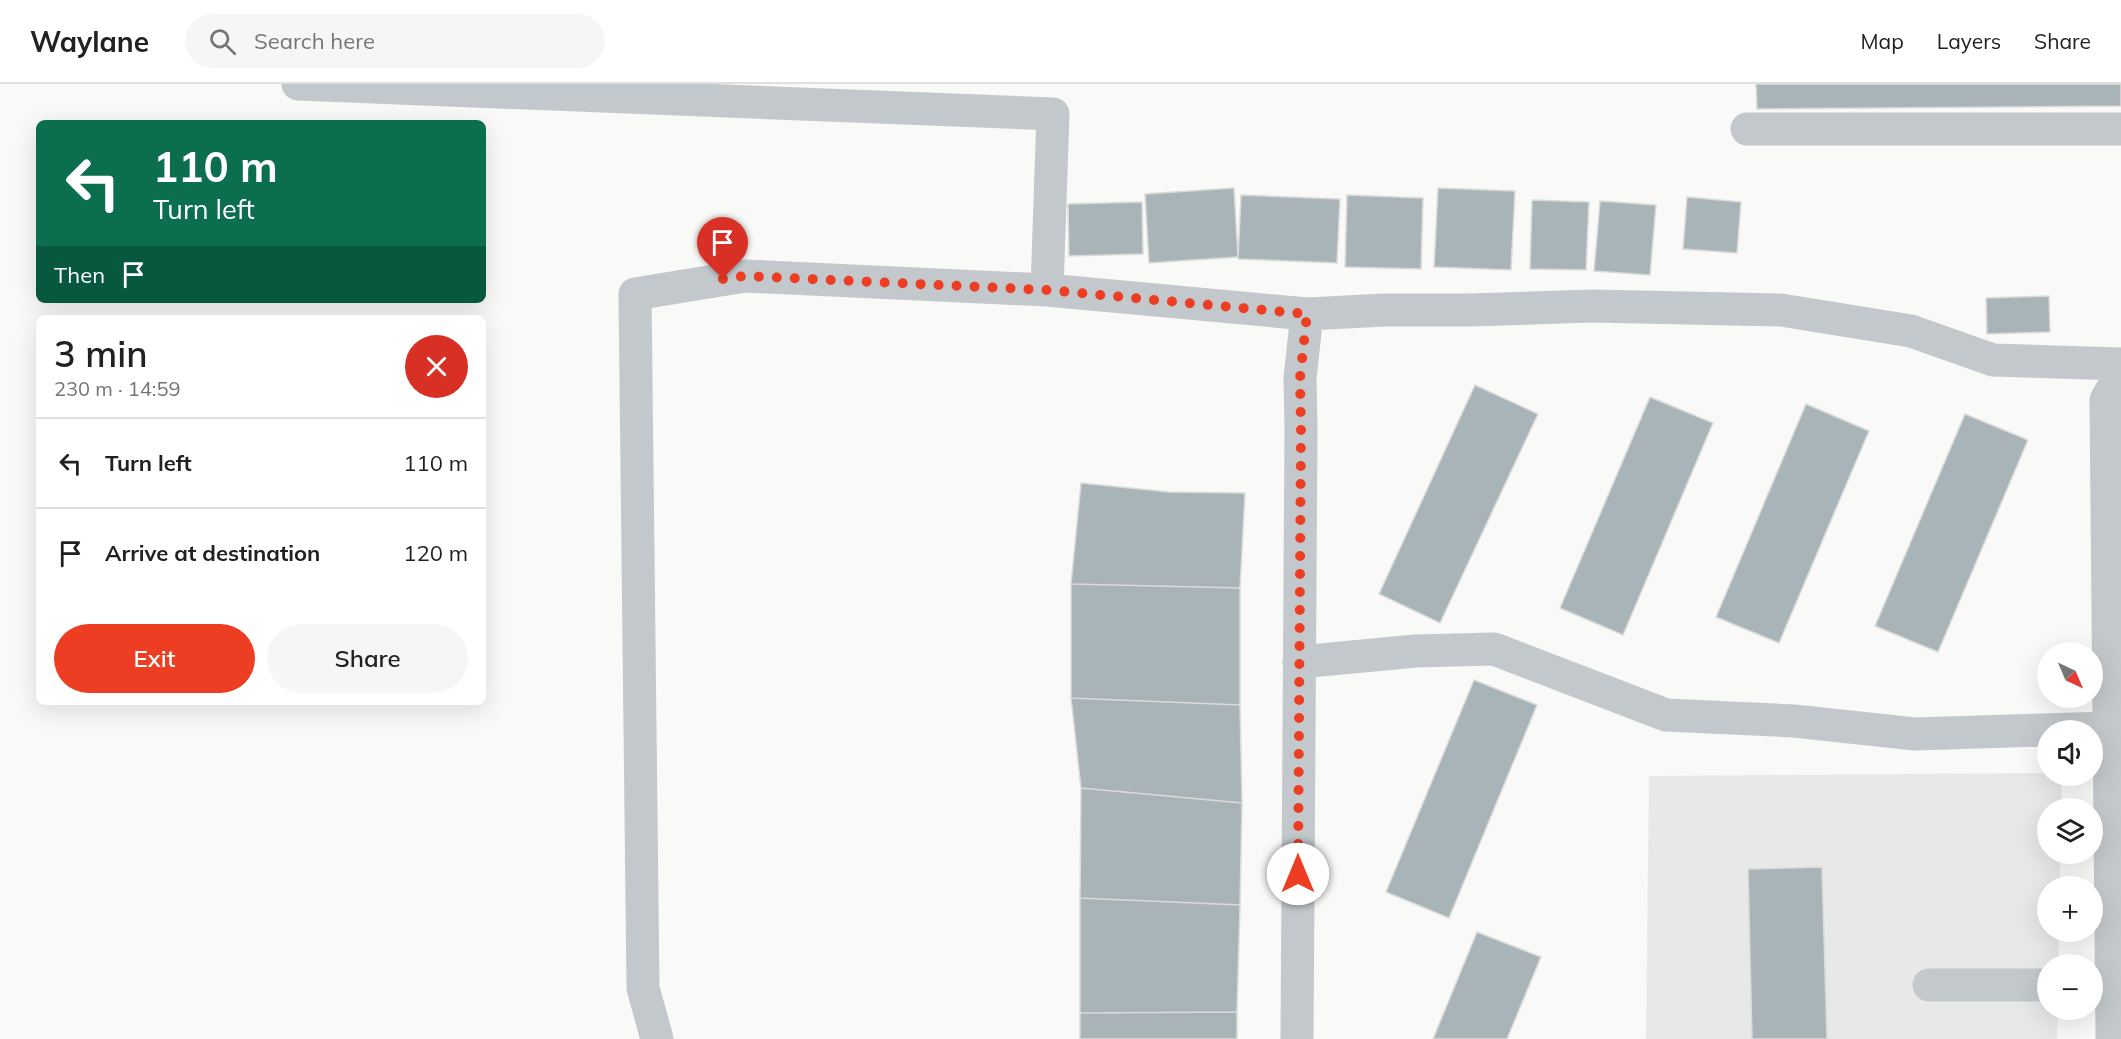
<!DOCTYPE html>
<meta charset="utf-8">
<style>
:root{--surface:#fff;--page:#f6f6f6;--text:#202124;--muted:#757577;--line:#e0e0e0;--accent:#ed3e23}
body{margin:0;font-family:Mulish,sans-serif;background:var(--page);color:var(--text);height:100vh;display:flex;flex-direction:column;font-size:22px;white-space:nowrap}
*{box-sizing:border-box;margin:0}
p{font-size:20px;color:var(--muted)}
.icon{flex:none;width:33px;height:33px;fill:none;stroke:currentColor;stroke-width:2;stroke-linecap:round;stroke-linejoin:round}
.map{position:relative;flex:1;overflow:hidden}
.drawer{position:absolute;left:36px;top:231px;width:450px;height:390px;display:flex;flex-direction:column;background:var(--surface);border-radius:9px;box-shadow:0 6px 24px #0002}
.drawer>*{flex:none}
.guide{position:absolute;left:36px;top:36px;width:450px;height:183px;border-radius:9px;box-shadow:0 6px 24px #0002;background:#0b6e4f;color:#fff;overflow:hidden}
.needle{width:39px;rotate:136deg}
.tools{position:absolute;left:2037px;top:558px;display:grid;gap:12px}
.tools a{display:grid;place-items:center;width:66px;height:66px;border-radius:50%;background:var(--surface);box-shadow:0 6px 24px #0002;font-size:30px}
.pin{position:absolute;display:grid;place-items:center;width:51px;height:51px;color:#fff;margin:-62px -26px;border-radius:50% 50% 50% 0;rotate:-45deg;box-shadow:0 0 6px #0007}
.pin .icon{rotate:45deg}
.me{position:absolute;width:66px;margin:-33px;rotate:0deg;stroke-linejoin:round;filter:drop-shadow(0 0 4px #0008)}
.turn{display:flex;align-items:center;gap:21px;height:126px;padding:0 18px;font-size:27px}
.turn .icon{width:78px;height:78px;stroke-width:2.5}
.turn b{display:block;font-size:42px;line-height:51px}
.then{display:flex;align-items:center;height:57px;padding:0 18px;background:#0003;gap:12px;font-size:22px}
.round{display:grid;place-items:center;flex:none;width:63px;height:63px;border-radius:32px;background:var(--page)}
.summary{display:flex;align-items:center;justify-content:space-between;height:102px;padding:0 18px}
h1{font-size:36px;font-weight:600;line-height:45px}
.cta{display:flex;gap:12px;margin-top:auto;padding:12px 18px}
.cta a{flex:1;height:69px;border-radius:36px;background:var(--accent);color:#fff;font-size:24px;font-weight:600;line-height:69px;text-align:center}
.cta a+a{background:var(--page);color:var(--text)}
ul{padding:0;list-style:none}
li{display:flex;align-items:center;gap:18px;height:90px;padding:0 18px;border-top:2px solid var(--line)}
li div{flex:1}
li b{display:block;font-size:22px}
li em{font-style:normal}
header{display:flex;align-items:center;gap:36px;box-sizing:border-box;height:84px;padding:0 30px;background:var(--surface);border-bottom:2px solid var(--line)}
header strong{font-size:28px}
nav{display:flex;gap:33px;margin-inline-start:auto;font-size:21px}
.search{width:420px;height:54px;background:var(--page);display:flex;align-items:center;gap:15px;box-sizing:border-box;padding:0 21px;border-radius:33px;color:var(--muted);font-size:22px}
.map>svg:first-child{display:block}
.built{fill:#e7e9e8}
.building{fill:#a9b4b9;stroke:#dbdbd9;stroke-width:1.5}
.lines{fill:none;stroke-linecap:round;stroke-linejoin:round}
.minor{stroke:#c2c8cb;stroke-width:33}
.route{stroke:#ed3e23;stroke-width:10;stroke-dasharray:0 18}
</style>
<header>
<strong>Waylane</strong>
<div class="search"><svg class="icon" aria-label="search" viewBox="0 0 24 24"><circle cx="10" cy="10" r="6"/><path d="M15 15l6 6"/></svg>Search here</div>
<nav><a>Map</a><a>Layers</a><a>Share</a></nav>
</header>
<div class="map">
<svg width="2121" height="955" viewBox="0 0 2121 955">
<rect width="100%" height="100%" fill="#f9f9f7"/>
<path class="built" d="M2047,689L2048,692H2062L2061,724H2048V770H2060V802H2048V848H2059L2058,880H2048V926H2058L2057,955H1646L1649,692Z"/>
<path class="building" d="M1756,0H2121V22L1757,25Z
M1234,104L1238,173L1149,179L1145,110Z
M1438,104L1515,107L1511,186L1434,183Z
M1241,111L1340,115L1337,179L1238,175Z
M1347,111L1423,114L1421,185L1345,183Z
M1687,113L1741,118L1737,169L1683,165Z
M1532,116L1589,118L1586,186L1530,185Z
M1600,117L1656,121L1650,191L1594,187Z
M1142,118L1143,170L1069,172L1068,120Z
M2049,212L2050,248L1987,250L1986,214Z
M1475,301L1538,330L1440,539L1379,510Z
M1650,313L1713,339L1623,551L1560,524Z
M1806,320L1869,347L1779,559L1716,533Z
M1965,330L2028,356L1938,568L1875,542Z
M1081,399L1169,408L1245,409L1240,504L1071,500Z
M1071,500L1240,504V621L1071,614Z
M1474,596L1537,621L1449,834L1386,808Z
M1071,614L1240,621L1242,719L1081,704Z
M1081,704L1242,719L1240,821L1080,814Z
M1822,783L1827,955H1752L1748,785Z
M1080,814L1240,821L1237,928L1080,929Z
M1477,848L1541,873L1507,955H1433Z
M1237,928V955H1080V929Z"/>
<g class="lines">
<path class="minor" d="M298,0L1053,30L1047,206
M1747,45H2121
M1299,578L1416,567L1494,565L1666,631L1794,637L1915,650L2109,644
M1929,901H2048
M657,955L643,904L635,210L745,192L1047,206L1307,230L1385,226H1470L1592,222L1781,226L1911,247L1993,276L2121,280
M1297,955L1301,344L1300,294L1307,230
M2112,955L2106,316L2121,289"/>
</g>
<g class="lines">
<path class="route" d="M723,195L745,192L1047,206L1307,230L1300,294L1301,344L1298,790"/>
</g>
</svg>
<div class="tools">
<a><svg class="needle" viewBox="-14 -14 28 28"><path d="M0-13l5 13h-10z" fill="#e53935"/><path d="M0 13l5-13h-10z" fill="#757577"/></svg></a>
<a><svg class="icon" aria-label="sound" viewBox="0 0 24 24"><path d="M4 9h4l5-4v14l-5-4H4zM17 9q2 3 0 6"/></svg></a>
<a><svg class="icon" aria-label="layers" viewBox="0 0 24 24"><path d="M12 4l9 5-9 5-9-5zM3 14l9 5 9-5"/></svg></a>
<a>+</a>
<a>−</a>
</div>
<div class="pin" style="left:723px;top:195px;background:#d93025"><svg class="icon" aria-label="arrive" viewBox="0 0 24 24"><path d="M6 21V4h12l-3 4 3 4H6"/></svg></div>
<svg class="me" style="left:1298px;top:790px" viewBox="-20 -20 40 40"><circle r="19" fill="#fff"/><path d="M0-13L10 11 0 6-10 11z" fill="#ed3e23"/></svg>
<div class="guide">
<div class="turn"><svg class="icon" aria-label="left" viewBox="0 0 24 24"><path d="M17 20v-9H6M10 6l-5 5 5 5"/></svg><div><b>110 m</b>Turn left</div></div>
<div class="then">Then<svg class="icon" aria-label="arrive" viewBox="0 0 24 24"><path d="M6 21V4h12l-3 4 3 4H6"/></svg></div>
</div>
<section class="drawer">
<div class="summary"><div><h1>3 min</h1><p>230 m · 14:59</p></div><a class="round" style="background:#d93025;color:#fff"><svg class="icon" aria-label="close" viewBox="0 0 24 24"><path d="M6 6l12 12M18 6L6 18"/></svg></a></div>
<ul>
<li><svg class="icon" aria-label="left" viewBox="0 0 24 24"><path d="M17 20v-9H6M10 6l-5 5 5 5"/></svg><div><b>Turn left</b></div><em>110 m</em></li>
<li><svg class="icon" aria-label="arrive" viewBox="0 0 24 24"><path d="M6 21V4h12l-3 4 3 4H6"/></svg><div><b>Arrive at destination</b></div><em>120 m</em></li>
</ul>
<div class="cta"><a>Exit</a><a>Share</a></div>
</section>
</div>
